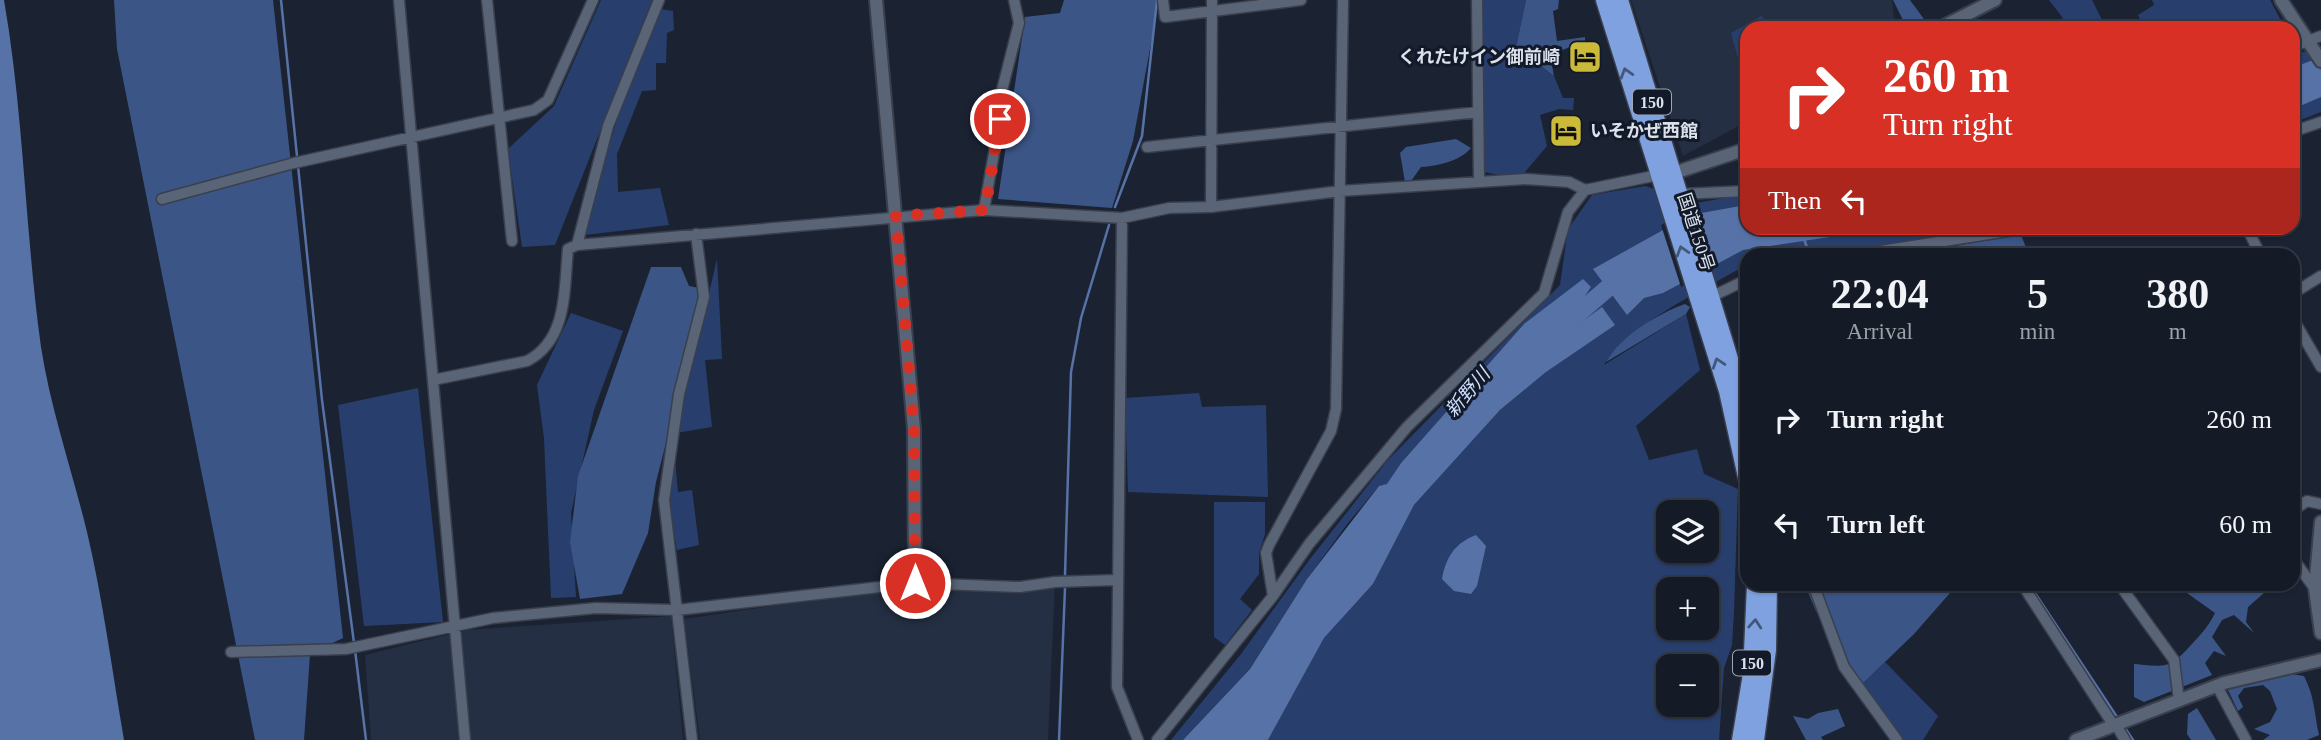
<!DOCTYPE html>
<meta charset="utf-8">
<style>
:root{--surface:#141a26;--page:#1d232e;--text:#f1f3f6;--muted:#9da1a7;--line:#333843}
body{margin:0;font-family:"Times New Roman","Noto Sans JP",serif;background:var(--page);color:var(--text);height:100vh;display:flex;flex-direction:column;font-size:26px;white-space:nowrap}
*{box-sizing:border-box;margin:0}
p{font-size:23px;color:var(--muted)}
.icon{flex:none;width:38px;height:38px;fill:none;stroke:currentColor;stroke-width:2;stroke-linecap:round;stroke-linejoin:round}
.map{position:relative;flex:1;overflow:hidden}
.panel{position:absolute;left:1740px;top:248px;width:560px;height:343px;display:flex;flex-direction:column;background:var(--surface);border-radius:21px;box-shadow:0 2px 5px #0004,0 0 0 2px var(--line)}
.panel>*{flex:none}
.hud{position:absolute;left:1740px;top:21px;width:560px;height:214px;border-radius:21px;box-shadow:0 2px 5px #0004,0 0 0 2px var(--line);background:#d93025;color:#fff;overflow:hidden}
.buttons{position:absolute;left:1656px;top:500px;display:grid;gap:14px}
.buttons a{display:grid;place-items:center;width:63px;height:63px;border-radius:14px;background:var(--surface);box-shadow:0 2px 5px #0004,0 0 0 2px var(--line);font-size:35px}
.pin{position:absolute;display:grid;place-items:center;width:60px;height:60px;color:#fff;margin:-30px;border:4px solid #fff;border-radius:50%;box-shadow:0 2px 7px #0007}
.me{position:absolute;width:77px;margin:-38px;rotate:0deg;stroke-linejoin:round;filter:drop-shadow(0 0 5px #0008)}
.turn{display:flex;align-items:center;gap:24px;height:147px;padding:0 28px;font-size:32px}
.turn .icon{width:91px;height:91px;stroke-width:2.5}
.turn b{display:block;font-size:49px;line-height:60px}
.then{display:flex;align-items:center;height:66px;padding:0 28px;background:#0003;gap:14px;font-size:26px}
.eta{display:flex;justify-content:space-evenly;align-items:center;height:119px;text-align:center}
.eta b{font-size:42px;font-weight:700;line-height:49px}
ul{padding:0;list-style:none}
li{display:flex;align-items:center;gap:21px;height:105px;padding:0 28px}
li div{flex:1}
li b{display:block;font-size:26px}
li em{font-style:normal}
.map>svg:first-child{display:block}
.built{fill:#242f43}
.green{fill:#283f6e;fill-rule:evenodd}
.forest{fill:#3c5587}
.water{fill:#5772a6}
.pier{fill:#1b2333}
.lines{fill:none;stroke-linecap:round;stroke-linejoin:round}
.stream{stroke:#5772a6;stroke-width:2.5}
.river{stroke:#5772a6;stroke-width:18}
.minor-casing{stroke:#393f4c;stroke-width:13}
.tertiary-casing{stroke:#393f4c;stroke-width:16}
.trunk-casing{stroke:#393f4c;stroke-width:19}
.minor{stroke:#5a6477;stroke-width:10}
.tertiary{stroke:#5a6477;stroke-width:12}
.trunk{stroke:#7fa1e0;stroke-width:16}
.oneway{stroke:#43577b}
.route{stroke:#d93025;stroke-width:12;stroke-dasharray:0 21.6}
.labels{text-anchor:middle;stroke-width:6;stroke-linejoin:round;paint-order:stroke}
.shield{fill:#121a29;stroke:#9fa5b2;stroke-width:2}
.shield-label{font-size:16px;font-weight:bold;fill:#dce1ec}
.poi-label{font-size:18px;font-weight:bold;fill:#dce1ec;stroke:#121a29;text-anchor:end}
.street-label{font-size:18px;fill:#dce1ec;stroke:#121a29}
.water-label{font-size:19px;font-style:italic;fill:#cddefd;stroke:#121a29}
</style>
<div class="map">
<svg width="2321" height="740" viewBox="0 0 2321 740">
<rect width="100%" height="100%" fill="#1b2333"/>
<path class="built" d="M1631,0H1892L1895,28H1746V122L1683,156Z
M1055,582L1048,740H700L684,619L930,583Z
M671,616L683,740H371L365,655L467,630Z"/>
<path class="green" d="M601,0H652L555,245L522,247L508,149L554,106Z
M1480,0H1526L1516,47L1554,76L1563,98H1574L1573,110L1559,109L1540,115L1547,146L1524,173L1503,176L1485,172Z
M2049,0H2092L2106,28H2042L2063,18Z
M2152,0H2270L2285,28H2144L2138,15L2154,5Z
M660,9L673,11L674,30L667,33L666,63H656V90L642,91L617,154L618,192L660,188L669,225L585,235L583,230L620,110Z
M1761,16L1772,28H1746V88L1731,33Z
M2321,47V112L2293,123L2292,55Z
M1645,186L1697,203L1746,194V228H1997C1914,242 1832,255 1746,256V265C1705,289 1628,325 1604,365L1686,314L1700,370L1636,426L1649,460L1697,449L1704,474L1738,489L1734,611L1732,645L1724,668L1719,740H1268L1324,638L1373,584L1414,505L1500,410L1546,372L1552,345L1524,324L1401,463L1387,485L1379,486L1348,523L1307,579L1250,669L1183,740H1171L1241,654L1310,559L1388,460L1560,285L1568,229L1592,195ZM1668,513H1706V551H1668ZM1668,590H1706V628H1668ZM1668,667H1706V705H1668Z
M717,259L722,359L705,360L712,427L676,433Z
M571,313L623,331L594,410L571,513L576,597L551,598L544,438L537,385Z
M418,388L443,622L364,626L338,405Z
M1199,393L1202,407L1266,405L1268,497L1128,492L1125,398Z
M673,439L678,492L692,490L699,545L677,550L669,506Z
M1214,502H1265V534L1259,553V574L1240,599L1252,610L1225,645L1214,637Z
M1885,662L1938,716L1923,740H1901L1860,686Z"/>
<path class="forest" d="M114,0H273L343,638L310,654L304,740H255L117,49Z
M1064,0H1159L1133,141L1112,208L998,199L1025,17L1060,13Z
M1526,0H1559L1558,9L1553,11L1557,41L1585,37V41L1550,55L1554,76L1516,47Z
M1893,0H1910L1929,26L1907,28Z
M1456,139L1471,148C1460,161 1438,166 1421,167L1411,181L1405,182L1400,153L1406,147Z
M2021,235L2029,255L1926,256L1924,251Z
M651,267H681L689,286L699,288L700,310L656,482L648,533L622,594L580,599L570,542L578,476Z
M1685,304L1690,307L1686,314L1606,362C1621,336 1657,314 1685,304Z
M2292,584L2291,589L2264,593L2248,607L2246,622L2254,633L2234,615L2222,620L2212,637L2226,656L2214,651L2205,663L2212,675L2144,702L2134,697V664C2168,667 2169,669 2192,644C2202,633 2208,627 2215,613L2187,593L2189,585Z
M1805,585H1957L1914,634L1860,686L1816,611Z
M2291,674L2304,676C2315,698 2314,712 2319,735L2307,740H2263L2270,735L2254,729L2270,722L2277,709L2270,691L2263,685L2244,688L2238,696L2243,707L2238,711L2228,690L2239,684Z
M2197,708L2216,740H2191L2187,734L2188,714Z
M1838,709L1845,726L1821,737L1823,740H1806L1793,716L1808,719L1818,713Z"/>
<path class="water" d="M0,0H4C24,115 25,232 41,347C51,411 72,470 87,532C103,600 112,670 124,740H0Z
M2321,57V97L2293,109L2292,68Z
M1746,205V228H1890L1743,250L1663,293L1644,298L1627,315L1593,269L1690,215Z
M1583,279L1591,287L1554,342L1602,307L1615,325L1546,372L1500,410L1414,505L1373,584L1324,638L1268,740H1183L1250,669L1307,579L1379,486L1387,484L1401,463L1524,324Z
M1476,535L1486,546L1477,586L1471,594L1454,591L1442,579C1446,557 1455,543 1476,535Z"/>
<path class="pier" d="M1680,216L1699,277L1681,287L1661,225Z"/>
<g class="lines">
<path class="stream" d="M281,0L322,400L354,643
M1115,207L1142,136L1157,0
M1804,239L1810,256
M1065,575L1071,372L1081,318L1109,225
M2029,584L2119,720
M355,650L366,740
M2123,725L2133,740
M1059,740L1065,588"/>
<path class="river" d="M1550,338L1624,274"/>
<defs>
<path id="minor" d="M399,0L465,740
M487,0L512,241
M1163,0L1165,17L1301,0
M1477,0L1479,182
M2292,47L2321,36
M2292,132L2321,122
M1147,147L1478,112
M1681,194L1746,191
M162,199L294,163L534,110L548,100L593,0
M1211,207L1212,0
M984,210L1000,119L1001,94L1019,23L1014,0
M1122,218L1117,687L1138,740
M2247,228L2261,256
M577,245L608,126L659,0
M1849,256L2027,228
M2292,294L2321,276
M1713,296L1746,280
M2292,317L2321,367
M433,380L527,361C568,340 564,289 568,249L577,245L984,210L1122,218L1169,208L1211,207L1340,191L1526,179L1569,182L1585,190
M2292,511L2307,501L2321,504
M2292,557L2315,589
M1813,584L1844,667L1897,740
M2022,584L2114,726
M2119,584L2174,660L2179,701
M1273,596L1266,553L1269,545L1331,431L1336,409L1343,0
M231,652L346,649L493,618L596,608L677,610L915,583L1020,587L1055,582L1116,580
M2217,686L2246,740
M2116,725L2125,740
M692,740L664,500L679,394L704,297L696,234
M1157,740L1273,596L1309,544L1407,427L1544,293L1568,212L1585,190L1663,174"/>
<path id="tertiary" d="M876,0L914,429L915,583
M2281,0L2321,61
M1940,28L1995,0
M1674,173L1746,149
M2321,522L2315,589L2321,633
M2076,740L2224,683L2321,660"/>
<path id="trunk" d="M1604,0L1727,391L1746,477
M1620,0L1746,411
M1740,740L1751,674L1755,584
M1756,740L1768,650L1769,584"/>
</defs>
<use href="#minor" class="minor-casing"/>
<use href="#tertiary" class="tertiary-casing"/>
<use href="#trunk" class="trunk-casing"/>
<use href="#minor" class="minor"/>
<use href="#tertiary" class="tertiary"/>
<use href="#trunk" class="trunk"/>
</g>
<defs><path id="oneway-chevron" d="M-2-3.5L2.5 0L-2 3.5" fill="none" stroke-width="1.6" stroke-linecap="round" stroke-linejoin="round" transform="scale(1.75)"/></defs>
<g class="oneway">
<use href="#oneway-chevron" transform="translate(1626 73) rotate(-107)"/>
<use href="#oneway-chevron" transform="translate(1682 251) rotate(-107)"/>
<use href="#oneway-chevron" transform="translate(1718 363) rotate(-108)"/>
<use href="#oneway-chevron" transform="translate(1755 624) rotate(-86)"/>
</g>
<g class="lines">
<path class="route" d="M915,583L914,429L896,216L985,210L1000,119"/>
</g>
<defs>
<symbol id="hotel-square" viewBox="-11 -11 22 22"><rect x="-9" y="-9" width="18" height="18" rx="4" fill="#cbba39" stroke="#121a29"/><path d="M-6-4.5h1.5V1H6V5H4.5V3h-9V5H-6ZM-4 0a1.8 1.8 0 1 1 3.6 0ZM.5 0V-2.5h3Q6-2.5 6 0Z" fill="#111"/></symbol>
</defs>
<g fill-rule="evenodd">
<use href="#hotel-square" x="1566" y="38" width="38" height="38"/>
<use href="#hotel-square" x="1547" y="112" width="38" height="38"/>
</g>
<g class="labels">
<g class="shield">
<rect x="1633" y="89.5" width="38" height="25" rx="5"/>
<rect x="1733" y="650.5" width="38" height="25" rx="5"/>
</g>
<g class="shield-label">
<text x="1652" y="108">150</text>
<text x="1752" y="669">150</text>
</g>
<g class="poi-label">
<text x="1560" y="63">くれたけイン御前崎</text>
<text x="1590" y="137" text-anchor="start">いそかぜ西館</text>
</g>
<g class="street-label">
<text transform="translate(1696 232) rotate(72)" y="6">国道150号</text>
</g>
<g class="water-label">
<text transform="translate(1467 392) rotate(-50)" y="7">新野川</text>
</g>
</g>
</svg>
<div class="buttons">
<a><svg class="icon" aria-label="layers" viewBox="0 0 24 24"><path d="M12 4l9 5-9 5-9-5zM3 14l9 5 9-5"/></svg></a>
<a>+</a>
<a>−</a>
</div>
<div class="pin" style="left:1000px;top:119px;background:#d93025"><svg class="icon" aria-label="arrive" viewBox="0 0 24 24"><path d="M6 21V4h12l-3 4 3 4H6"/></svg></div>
<svg class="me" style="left:915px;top:583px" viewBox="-20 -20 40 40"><circle r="17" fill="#d93025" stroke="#fff" stroke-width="3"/><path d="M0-11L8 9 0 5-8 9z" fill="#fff"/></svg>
<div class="hud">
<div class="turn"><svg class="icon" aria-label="right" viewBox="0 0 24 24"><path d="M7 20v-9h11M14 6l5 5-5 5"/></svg><div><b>260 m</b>Turn right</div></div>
<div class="then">Then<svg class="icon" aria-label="left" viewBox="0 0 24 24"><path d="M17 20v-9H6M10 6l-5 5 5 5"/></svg></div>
</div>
<section class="panel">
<div class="eta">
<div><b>22:04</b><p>Arrival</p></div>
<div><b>5</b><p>min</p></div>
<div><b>380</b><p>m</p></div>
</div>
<ul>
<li><svg class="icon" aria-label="right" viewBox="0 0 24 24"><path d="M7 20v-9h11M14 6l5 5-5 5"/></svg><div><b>Turn right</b></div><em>260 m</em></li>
<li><svg class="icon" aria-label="left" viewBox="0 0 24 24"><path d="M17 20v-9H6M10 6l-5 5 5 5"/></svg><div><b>Turn left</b></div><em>60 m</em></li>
</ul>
</section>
</div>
